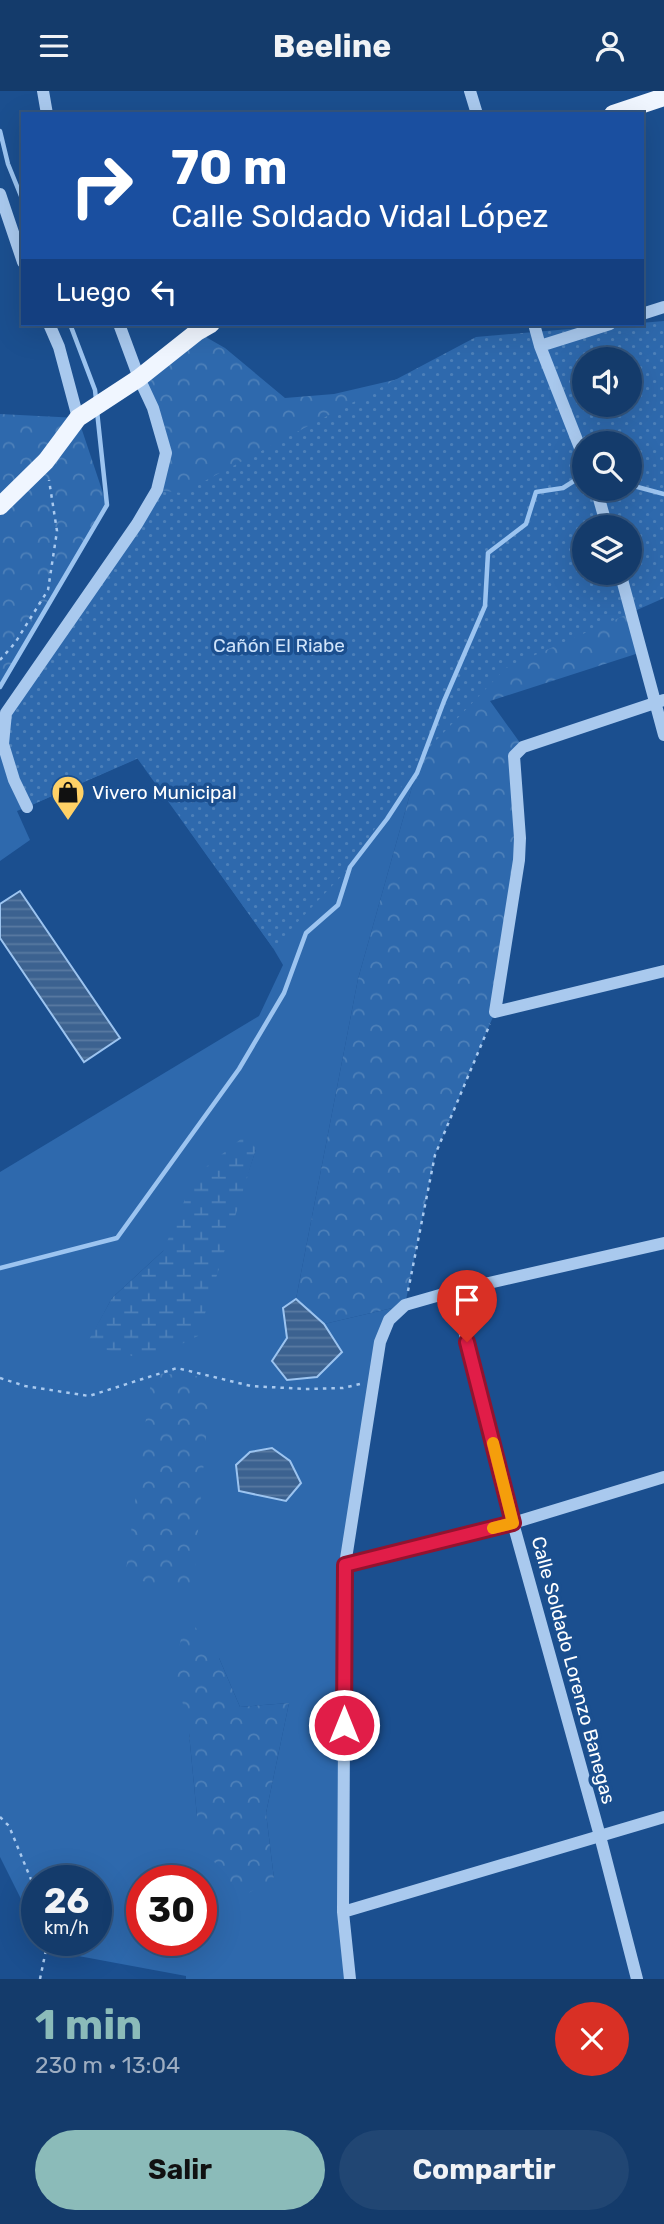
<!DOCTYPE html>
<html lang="es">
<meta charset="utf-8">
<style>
:root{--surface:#143b6b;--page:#214673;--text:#f1f3f6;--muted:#9dadc1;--line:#33557e;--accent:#8bbbb9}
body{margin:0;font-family:Rubik,sans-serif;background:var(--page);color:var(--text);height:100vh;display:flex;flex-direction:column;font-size:26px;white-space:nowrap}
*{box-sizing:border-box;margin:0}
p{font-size:23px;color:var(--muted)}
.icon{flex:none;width:38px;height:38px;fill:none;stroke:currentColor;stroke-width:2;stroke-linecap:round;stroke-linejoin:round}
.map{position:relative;height:1888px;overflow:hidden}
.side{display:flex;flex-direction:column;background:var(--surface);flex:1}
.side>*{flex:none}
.banner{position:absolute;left:21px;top:21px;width:623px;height:214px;border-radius:0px;box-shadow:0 7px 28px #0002,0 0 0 2px var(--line);background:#1a4fa0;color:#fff;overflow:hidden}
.tools{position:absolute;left:572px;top:256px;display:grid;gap:14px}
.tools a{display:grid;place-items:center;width:70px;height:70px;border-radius:50%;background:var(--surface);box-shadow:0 7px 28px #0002,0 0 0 2px var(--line);font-size:35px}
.speed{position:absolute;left:21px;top:1774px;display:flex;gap:14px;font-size:35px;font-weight:700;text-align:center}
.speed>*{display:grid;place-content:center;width:91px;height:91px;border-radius:50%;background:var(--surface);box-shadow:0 7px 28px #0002,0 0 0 2px var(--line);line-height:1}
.speed small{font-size:18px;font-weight:400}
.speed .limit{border:10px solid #d22;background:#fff;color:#111}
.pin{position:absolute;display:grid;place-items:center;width:60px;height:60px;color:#fff;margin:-72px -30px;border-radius:50% 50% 50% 0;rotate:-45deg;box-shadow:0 0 7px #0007}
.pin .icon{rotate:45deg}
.me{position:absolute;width:77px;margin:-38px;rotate:0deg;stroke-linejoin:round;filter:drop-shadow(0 0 5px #0008)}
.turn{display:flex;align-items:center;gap:24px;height:147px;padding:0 35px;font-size:32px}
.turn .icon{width:91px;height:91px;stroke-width:2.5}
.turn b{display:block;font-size:49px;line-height:60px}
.then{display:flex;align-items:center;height:66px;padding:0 35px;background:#0003;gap:14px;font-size:26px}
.round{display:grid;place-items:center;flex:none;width:74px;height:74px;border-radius:37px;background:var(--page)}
.overview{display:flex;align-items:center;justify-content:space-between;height:119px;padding:0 35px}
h1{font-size:42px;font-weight:700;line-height:52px;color:var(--accent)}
.button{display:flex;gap:14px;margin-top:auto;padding:14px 35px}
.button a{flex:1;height:80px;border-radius:42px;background:var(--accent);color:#111;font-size:28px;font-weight:700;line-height:80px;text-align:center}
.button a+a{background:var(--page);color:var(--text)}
header{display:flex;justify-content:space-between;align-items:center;height:91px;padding:0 35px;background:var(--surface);font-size:32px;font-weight:700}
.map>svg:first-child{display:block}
.grass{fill:#2e69ad;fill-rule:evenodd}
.forest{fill:url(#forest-crowns)}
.wetland{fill:url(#wetland-marsh)}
.park{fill:url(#park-dots);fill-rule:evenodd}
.water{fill:url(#water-rules);stroke:#9cc4f0;stroke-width:2}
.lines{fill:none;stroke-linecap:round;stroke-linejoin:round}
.stream{stroke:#9cc4f0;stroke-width:4.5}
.path{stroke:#a9c9ee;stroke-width:2.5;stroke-dasharray:3.5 5;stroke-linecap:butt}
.minor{stroke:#a9c9ee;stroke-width:12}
.major{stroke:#f0f6ff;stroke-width:18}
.route-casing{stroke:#92132f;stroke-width:18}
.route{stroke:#e11d48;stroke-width:12}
.slow{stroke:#f59e0b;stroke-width:12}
.labels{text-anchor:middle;stroke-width:7;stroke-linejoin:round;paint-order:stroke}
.park-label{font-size:19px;fill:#cfe3fa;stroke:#1b4f8f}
.poi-label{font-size:19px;fill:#fff;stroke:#1b4f8f;text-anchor:start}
.street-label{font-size:19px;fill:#fff;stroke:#1b4f8f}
</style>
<header><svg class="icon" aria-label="menu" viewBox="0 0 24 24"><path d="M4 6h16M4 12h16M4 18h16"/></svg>Beeline<svg class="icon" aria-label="person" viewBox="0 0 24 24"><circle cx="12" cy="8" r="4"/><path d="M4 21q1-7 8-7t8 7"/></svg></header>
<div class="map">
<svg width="664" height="1888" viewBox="0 0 664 1888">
<defs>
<pattern id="forest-crowns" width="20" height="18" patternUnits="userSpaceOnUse" patternTransform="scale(1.75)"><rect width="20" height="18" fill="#2e69ad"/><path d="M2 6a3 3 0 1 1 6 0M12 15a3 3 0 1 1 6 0" fill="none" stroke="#4d80b9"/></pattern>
<pattern id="wetland-marsh" width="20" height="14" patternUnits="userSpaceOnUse" patternTransform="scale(1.75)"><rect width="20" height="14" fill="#2e69ad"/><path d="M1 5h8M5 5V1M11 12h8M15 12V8" fill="none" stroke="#4d80b9"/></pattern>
<pattern id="park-dots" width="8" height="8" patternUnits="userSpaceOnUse" patternTransform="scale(1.75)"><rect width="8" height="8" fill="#2e69ad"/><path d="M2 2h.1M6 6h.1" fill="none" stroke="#4d80b9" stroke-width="1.8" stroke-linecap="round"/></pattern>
<pattern id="water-rules" width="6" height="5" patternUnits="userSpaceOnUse" patternTransform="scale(1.75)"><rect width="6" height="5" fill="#3c6290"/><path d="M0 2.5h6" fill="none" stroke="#597aa1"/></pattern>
</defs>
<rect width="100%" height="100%" fill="#1b4f8f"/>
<path class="grass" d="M485,515L421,664L358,888L296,1208L283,1217L287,1247L273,1269L342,1261L324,1233L405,1214L389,1229L345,1474L350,1888H186V1885L46,1859L42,1850H96V1790H37V1840L0,1766V1081L259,925L283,874L273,857L137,667ZM256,1058L241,1103L87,1254L112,1207L163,1160ZM219,1567L240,1616L289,1612L266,1722L274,1788L197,1725L189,1642ZM142,1790H201V1850H142Z
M0,632L27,716L17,720L30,749L0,770Z"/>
<path class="forest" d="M197,241L225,257L285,307L334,303L540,255L584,436V481H620L642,561L490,610L523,656L514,665L520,747L495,921L435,1064L405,1214L324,1233L296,1208L358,888L421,664L484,516L27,716L166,362L139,287Z
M0,323L78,327L107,414L0,596Z
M152,1282L211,1286L193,1499L125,1487Z
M186,1524L219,1567L240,1616L289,1612L266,1722L274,1788L230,1812L197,1725L189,1642L175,1576Z"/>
<path class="wetland" d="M247,1043L256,1058L198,1245L149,1269L86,1254L112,1207L163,1160L195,1085Z"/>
<path class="park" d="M664,230V507L506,577L422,664L350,776L273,857L138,667L27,716L3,653L6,622L157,399L182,402L476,246ZM584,268H630V313H584ZM584,352H630V397H584ZM584,436H630V481H584Z"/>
<path class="water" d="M20,800L120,947L84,971L0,847V813Z
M296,1208L324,1233L342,1261L317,1286L287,1289L272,1270L287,1247L283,1217Z
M272,1357L290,1370L301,1392L286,1410L239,1400L236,1374L250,1361Z"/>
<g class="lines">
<path class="stream" d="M0,40L8,73L23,110
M70,233L95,299L96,308
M630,394L664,403
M0,596L107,414L97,320
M0,1177L117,1147L239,978L284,902L306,842L338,814L350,776L387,728L417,682L444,610L485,515L488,462L526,433L536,401L563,397L574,390L584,389"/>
<path class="path" d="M0,569L15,552L48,499L57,440L49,389
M408,1200L435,1064L490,933
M0,1287L25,1295L89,1305L177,1277L251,1295L305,1298L343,1297L360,1293
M0,1726L9,1735L37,1803
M40,1888L46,1859V1850"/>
<path class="minor" d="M43,0L47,23
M470,0L477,23
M0,103L23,171
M642,223L664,216
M49,233L59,256L78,327
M534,233L540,255L584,367
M540,255L610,233
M596,397L607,436
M620,481L664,644
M664,609L523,656L514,665L520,747L519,769L495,921L664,880
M27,716L14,689L3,653L6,622L137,433L157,399L166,362L153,317L139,287L119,233
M454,1200L513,1432L600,1745L637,1888
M345,1474L513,1432L664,1386
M343,1821L664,1726
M350,1888L343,1821L345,1474L380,1251L389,1229L405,1214L454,1200L664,1152"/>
<path class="major" d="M613,23L664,6
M0,415L46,370L78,327L139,287L197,241L211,233"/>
</g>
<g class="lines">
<defs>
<path id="route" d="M344,1634L345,1474L513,1432L467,1251"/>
</defs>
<use href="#route" class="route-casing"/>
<use href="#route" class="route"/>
<path class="slow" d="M493,1352L513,1432L493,1437"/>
</g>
<defs>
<symbol id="shop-pin" viewBox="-11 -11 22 30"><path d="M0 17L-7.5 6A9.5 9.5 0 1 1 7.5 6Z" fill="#ffd166" stroke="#1b4f8f"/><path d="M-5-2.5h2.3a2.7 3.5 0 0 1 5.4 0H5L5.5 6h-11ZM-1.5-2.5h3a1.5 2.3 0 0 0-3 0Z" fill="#111"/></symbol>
</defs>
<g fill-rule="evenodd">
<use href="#shop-pin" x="49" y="682" width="38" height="52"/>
</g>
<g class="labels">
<g class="park-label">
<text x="279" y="561">Cañón El Riabe</text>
</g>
<g class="poi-label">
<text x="92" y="708">Vivero Municipal</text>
</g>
<g class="street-label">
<text transform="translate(574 1579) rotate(75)" y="7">Calle Soldado Lorenzo Banegas</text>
</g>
</g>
</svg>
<div class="tools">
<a><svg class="icon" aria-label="sound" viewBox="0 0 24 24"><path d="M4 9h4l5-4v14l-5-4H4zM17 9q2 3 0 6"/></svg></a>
<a><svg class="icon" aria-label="search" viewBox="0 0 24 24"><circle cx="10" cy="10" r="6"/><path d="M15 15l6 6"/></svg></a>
<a><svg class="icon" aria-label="layers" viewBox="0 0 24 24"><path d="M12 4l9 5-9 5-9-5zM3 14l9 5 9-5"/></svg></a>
</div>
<div class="speed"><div>26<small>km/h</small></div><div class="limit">30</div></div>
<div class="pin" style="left:467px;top:1251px;background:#d93025"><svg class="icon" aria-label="arrive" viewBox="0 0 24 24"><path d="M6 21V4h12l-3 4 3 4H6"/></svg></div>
<svg class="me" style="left:344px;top:1634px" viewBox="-20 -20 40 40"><circle r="17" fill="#e11d48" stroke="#fff" stroke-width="3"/><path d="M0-11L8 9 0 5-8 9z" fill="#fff"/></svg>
<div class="banner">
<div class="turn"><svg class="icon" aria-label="right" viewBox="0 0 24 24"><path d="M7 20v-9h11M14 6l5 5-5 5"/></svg><div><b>70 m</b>Calle Soldado Vidal López</div></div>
<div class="then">Luego<svg class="icon" aria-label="left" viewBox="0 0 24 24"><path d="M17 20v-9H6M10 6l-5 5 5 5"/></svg></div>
</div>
</div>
<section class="side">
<div class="overview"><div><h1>1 min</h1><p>230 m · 13:04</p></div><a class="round" style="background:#d93025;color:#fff"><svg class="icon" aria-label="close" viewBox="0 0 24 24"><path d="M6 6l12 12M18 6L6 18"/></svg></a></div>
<div class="button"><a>Salir</a><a>Compartir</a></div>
</section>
